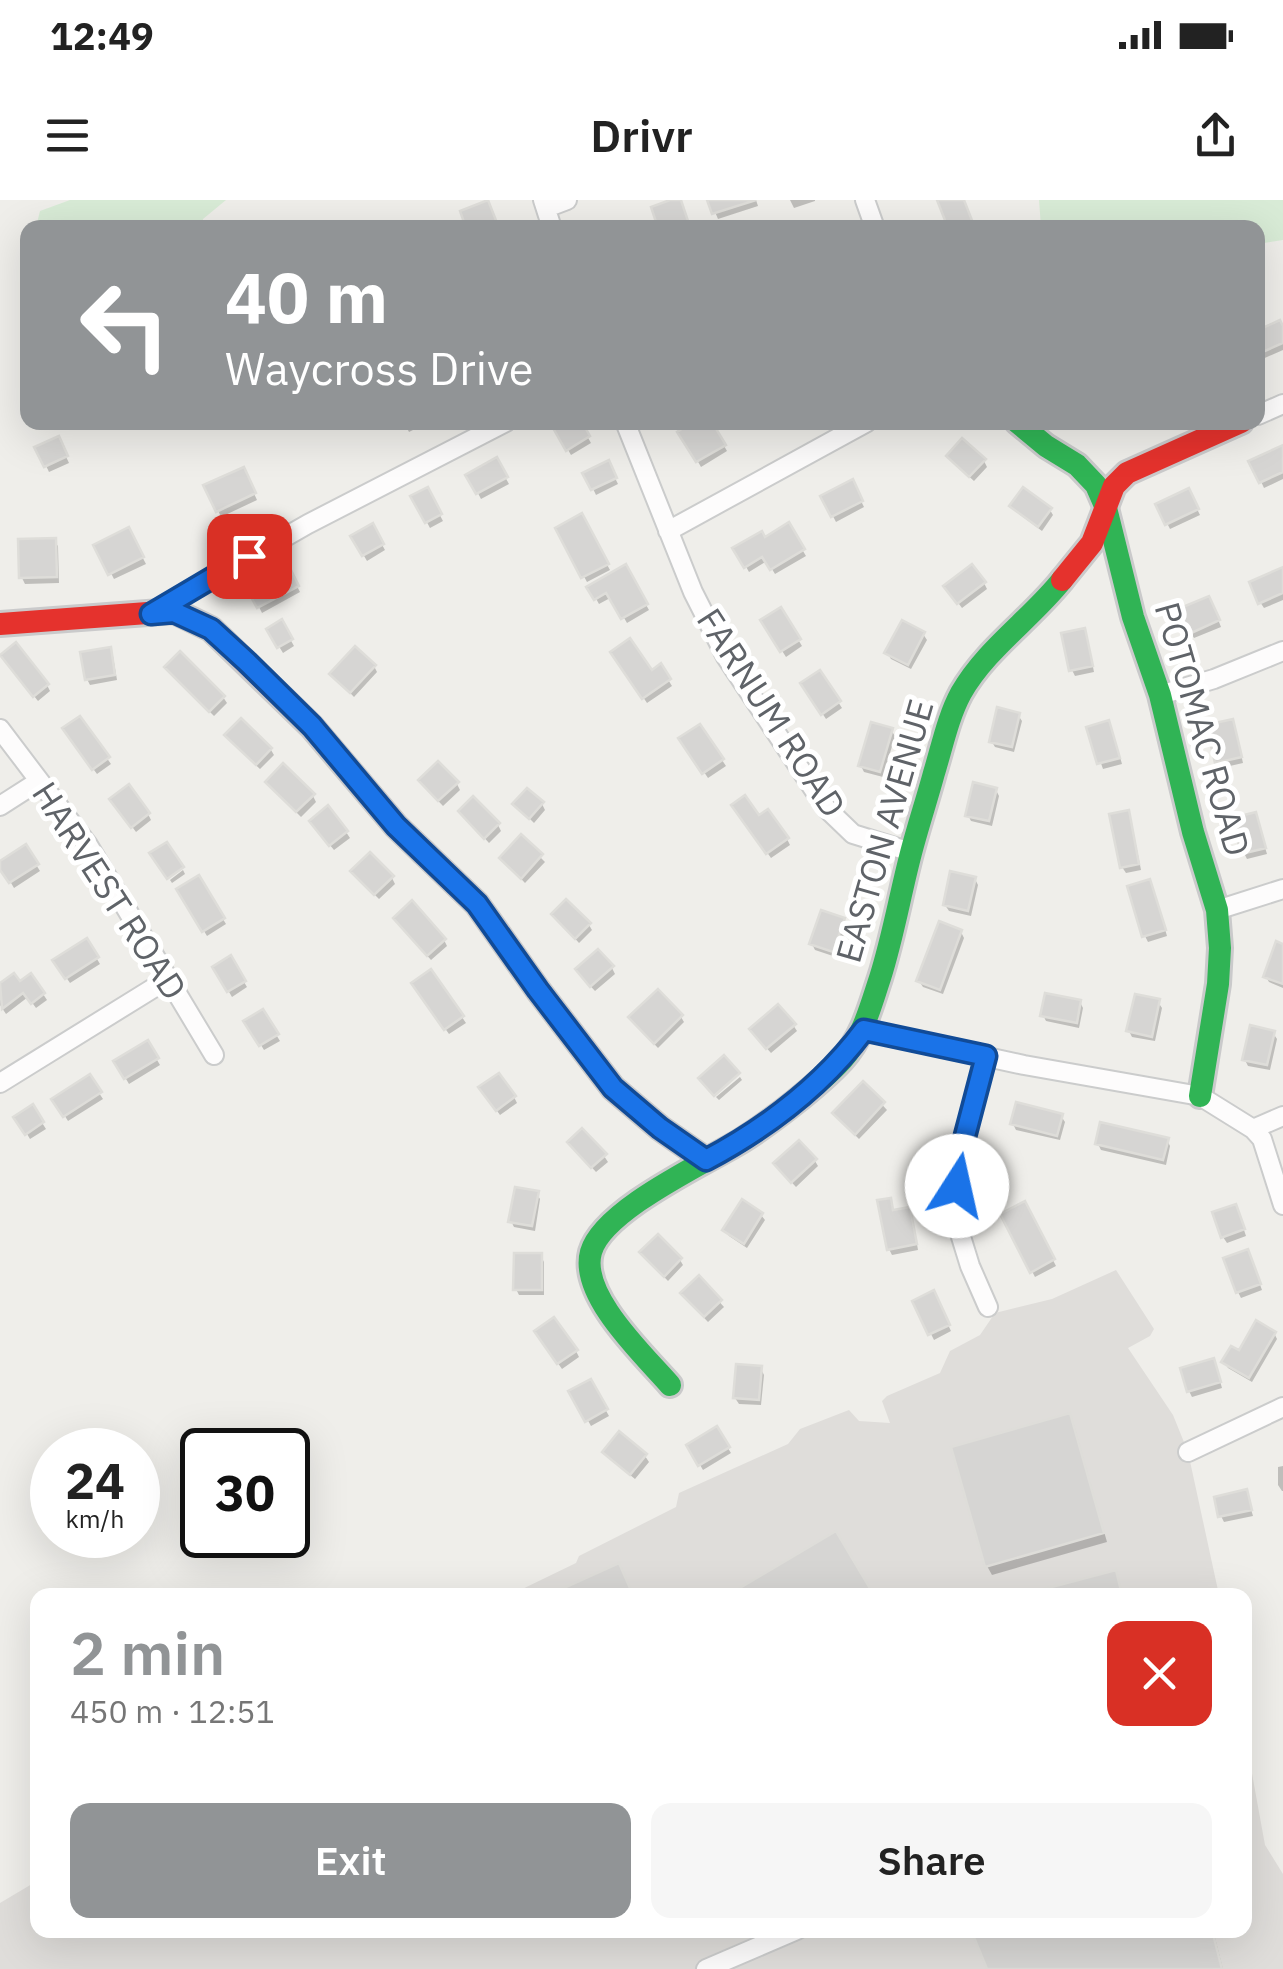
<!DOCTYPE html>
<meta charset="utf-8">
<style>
:root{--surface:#fff;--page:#f6f6f6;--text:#222;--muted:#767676;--accent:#919496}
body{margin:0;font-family:"IBM Plex Sans",sans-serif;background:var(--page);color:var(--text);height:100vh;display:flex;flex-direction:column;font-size:38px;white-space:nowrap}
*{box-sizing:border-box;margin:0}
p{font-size:32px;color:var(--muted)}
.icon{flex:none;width:55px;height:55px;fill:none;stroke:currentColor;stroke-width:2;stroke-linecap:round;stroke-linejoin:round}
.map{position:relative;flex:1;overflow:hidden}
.sheet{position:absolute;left:30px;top:1388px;width:1222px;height:350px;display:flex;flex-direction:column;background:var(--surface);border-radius:20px;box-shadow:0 10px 40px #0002}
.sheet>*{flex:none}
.guide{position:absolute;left:20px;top:20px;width:1245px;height:210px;border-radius:20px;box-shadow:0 10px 40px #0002;background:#919496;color:#fff;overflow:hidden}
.speed{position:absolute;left:30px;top:1228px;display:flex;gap:20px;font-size:50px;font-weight:700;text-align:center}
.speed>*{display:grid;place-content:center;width:130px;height:130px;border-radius:50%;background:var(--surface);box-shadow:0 10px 40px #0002;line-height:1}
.speed small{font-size:25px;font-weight:400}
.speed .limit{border:5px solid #111;border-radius:15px;background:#fff;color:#111}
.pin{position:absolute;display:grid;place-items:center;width:85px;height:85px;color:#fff;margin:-42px;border-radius:20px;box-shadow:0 5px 15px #0006}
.me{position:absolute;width:110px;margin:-55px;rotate:10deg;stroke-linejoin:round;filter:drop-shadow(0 0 8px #0008)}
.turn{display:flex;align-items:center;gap:35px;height:210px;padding:0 40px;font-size:45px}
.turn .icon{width:130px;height:130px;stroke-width:2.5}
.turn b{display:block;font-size:70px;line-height:85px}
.round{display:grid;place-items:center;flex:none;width:105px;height:105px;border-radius:20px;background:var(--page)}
.headline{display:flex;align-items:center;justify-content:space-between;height:170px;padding:0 40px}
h1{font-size:60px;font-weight:600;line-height:75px;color:var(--accent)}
.button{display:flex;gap:20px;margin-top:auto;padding:20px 40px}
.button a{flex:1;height:115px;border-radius:20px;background:var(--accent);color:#fff;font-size:40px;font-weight:600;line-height:115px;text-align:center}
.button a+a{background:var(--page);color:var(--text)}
.status{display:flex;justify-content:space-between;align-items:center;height:70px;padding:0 50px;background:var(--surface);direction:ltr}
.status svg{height:28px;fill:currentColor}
header{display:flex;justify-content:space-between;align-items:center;height:130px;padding:0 40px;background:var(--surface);font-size:45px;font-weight:600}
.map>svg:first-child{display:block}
.industrial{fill:#dfddda}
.green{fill:#d8ebd6}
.shadow{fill:#0003}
.building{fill:#d6d5d3;stroke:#deddd9;stroke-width:2.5}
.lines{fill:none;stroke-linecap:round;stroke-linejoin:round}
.street-casing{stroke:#cbcccc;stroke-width:22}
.fast-casing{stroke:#cacacb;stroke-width:28}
.jam-casing{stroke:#cacacb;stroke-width:28}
.street{stroke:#fdfcfc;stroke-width:18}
.fast{stroke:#30b455;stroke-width:22}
.jam{stroke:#e5322d;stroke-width:22}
.route-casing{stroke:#114b97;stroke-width:25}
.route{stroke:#1a73e8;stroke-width:18}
.labels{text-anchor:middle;stroke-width:10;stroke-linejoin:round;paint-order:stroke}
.street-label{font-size:35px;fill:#5f6368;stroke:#fff}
</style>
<div class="status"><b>12:49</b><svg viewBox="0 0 49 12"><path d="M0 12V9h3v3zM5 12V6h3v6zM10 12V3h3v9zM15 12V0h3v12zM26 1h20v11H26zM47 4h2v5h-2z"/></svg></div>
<header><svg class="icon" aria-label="menu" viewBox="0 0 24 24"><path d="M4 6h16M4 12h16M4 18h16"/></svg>Drivr<svg class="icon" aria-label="share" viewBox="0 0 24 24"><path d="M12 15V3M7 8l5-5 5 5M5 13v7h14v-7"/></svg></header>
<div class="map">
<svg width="1283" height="1769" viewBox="0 0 1283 1769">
<rect width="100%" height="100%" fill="#efeeea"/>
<path class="industrial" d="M1116,1070L1154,1129L1150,1136L1128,1148L1173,1215L1188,1252L1219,1395H510L576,1363L579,1356L676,1307L679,1293L788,1244L800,1229L849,1210L859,1221L890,1223L882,1201L887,1196L940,1173L950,1151L980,1135L995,1113L1052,1099Z
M1245,1535L1265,1645L1283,1674V1769H0V1703L37,1681L38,1730H1245Z"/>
<path class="green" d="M70,0H226L203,19L202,27H36L40,11Z
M1039,0H1283V40L1258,44V28L1041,27Z"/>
<path class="shadow" d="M679,0L689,27L661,28Z
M710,0H756L758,6L718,19Z
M790,0H815V1L794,8Z
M621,21L625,28H603Z
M1279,123L1283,130V150L1258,161V132Z
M404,222H427V223L409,232Z
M579,222L591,243L571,255L556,229Z
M710,222L727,251L701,267L681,232Z
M765,222H786L769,230Z
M58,240L69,263L49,272L38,249Z
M1283,248V279L1264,288L1252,262Z
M496,261L509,284L481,299L469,276Z
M984,261L987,267L974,281L953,262Z
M608,264L618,284L596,295L586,274Z
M243,270L257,300L221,317L207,287Z
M852,283L864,307L836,322L823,297Z
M427,291L443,321L430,328L414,298Z
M1188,291L1200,315L1170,329L1158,305Z
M1012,306L1050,310L1053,315L1042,331L1015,311Z
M581,317L610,370L587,382L558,329Z
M788,326L806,356L775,374L767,361L749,372L736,349L764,340Z
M372,327L385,350L367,361L353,337Z
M128,330L146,364L114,379L97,346Z
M54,341L58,346L59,383L25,384L22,378Z
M286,365L300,392L262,413L248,385Z
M625,368L649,410L627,423L612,397L599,404L590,388Z
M1283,372V400L1264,408L1260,402Z
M984,383L987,389L962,408L950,392Z
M1212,404L1221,427L1194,438L1191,433Z
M780,410L802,446L786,457L763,421Z
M281,423L294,446L283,453L269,430Z
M923,434L927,440L911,469L891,459L887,453Z
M1087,437L1094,472L1075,476L1072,470Z
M110,450L113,456L117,480L90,485L87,479Z
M613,452L651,473L660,467L672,486L647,503Z
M6,461L47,485L50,491L38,501Z
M374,466L377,472L354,497L332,474Z
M171,473L223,497L227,503L214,516Z
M819,473L842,508L826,519L803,484Z
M1018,515L1022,521L1014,552L995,547L992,542Z
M79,519L111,564L97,574L68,535Z
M700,527L726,566L708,578L682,539Z
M1235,528L1243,563L1221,568L1217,562Z
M1089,529H1112L1122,564L1103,569Z
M891,530L895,536L883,577L864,572L861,566Z
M230,541L271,550L274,555L260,569Z
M457,584L460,590L443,606L424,586Z
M272,588L313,596L316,602L301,617Z
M996,590L999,596L992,626L971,621L968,615Z
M542,604L545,610L534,623L516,605Z
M116,605L148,614L151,620L136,632Z
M738,611L759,619L787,639L790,645L771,658Z
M461,612L498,625L501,631L489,643Z
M1255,615L1267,654L1247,659L1244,653Z
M1131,619L1141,670L1126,673L1122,667Z
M315,627L346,632L350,638L334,650Z
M521,638L545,662L525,683L502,659Z
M25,647L40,671L14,688L0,664Z
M183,670L185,674L172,683L170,680Z
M357,677L392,678L395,684L379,699Z
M198,679L226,724L207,736L179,690Z
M975,679L978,685L971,716L949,711L945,705Z
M1153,688L1167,736L1148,742L1145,736Z
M554,715L589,725L592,730L579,743Z
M844,720L847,726L836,757L815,750L812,744Z
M399,724L444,740L447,746L431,760Z
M961,732L964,738L943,794L923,787L919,781Z
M86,741L100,764L70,783L55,761Z
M1283,747V788L1269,782L1266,777Z
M230,759L247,787L232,797L215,768Z
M612,768L615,774L595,791L581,776Z
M431,772L466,823L449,834L414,784Z
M14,776L20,785L43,794L47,800L36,808L28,797L6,814L0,805V786Z
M1080,802L1083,808L1079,828L1046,821L1043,815Z
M1158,802L1162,808L1155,841L1132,837L1129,831Z
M262,812L280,841L264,850L247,822Z
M681,817L684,822L658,848L634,823Z
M793,825L797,831L771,853L755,835Z
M1273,833L1277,839L1270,870L1248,866L1245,860Z
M147,843L160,865L129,884L116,862Z
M740,877L742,880L719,900L716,897Z
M89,878L103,899L68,921L55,900Z
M863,884L887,910L859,939L839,919Z
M485,894L514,897L517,903L500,915Z
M32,907L46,929L30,939L17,917Z
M1061,916L1065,922L1060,940L1016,930L1013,924Z
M1167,940L1170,946L1166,965L1101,950L1098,944Z
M574,948L604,956L608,962L596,972Z
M815,961L818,966L796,987L779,969Z
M537,994L540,999L535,1031L514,1027L511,1021Z
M890,1000L894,1012L908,1010L912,1015L918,1050L892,1055L889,1049Z
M1024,1004L1056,1066L1035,1077L1003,1015Z
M1238,1012L1246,1036L1227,1043L1223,1037Z
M761,1015L765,1020L747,1048L729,1036L725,1030Z
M541,1056L544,1062V1095H519L516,1089Z
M1250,1057L1262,1090L1241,1098L1238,1092Z
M646,1058L680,1060L683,1065L668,1081Z
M698,1078L724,1107L708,1122L686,1099Z
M933,1094L951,1131L934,1140L915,1102Z
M1274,1133L1277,1139L1252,1182L1228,1168L1224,1162Z
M540,1138L576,1151L579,1157L562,1169Z
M1216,1167L1222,1188L1192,1197L1189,1191Z
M761,1169L764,1175L761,1205L739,1204L735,1198Z
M590,1182L609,1216L591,1226L572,1192Z
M1068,1216L1074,1225L1107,1342L992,1375L987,1366Z
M716,1229L731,1253L703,1270L689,1246Z
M620,1235L645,1256L649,1262L635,1279L609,1258Z
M1283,1266V1291H1282L1278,1285V1267Z
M1246,1292L1253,1316L1224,1322L1221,1316Z
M973,1730H1213L1223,1769H990Z"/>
<path class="building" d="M488,0L499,28H466L460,11Z
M670,0H681L688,21L670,28H658L651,7Z
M707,0H756L712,14Z
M937,0H964L975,28H948Z
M1280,120L1283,126V143L1258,154V130Z
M562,222H582L590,236L566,251L553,228Z
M693,222H712L726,245L696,262L677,232Z
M59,236L68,256L44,267L34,247Z
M962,238L986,259L969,277L946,256Z
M1283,245V272L1259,283L1248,261Z
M497,257L508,277L476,294L465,275Z
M609,260L617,278L591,290L582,273Z
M244,267L256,293L216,312L203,285Z
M853,279L863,301L831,317L820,296Z
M428,287L442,314L425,323L410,296Z
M1023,287L1052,308L1038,327L1009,306Z
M1189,288L1199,309L1165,325L1155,304Z
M582,313L609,364L581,378L555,328Z
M789,322L805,349L770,370L762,357L744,368L732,348L762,331L765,337Z
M373,323L384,344L362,356L350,336Z
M129,327L144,357L108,375L93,345Z
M56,338L57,377L19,378L18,339Z
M287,362L299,386L257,408L244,384Z
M626,364L648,404L621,419L606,393L594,400L586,387Z
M972,364L986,382L957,404L943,386Z
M1283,367V393L1258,404L1249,382Z
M1209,396L1220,420L1189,434L1178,409Z
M781,407L801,439L780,452L760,420Z
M282,419L293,439L277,448L266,429Z
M902,420L925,432L908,465L884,453Z
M1085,428L1093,466L1069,471L1061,433Z
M630,438L652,470L661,463L671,479L642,499L610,452Z
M16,442L49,484L33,497L0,455Z
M355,446L376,465L350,493L329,474Z
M111,447L115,475L85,480L80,452Z
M180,451L225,496L209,512L164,467Z
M820,470L841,501L821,515L800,483Z
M997,507L1020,513L1012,547L989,542Z
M80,516L110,557L92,570L62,528Z
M241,518L272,548L256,565L224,535Z
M1233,519L1242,557L1215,563L1206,525Z
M1109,520L1120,558L1097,564L1086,527Z
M871,522L893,528L880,572L858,566Z
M700,524L724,559L702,574L678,538Z
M438,561L459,582L438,601L418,580Z
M283,563L315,594L296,612L265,582Z
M973,582L997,588L989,621L965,616Z
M129,584L150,613L131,628L109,599Z
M527,588L544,602L529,619L512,604Z
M745,595L759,615L768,609L789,638L766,654L731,605Z
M473,596L500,623L484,639L458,611Z
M328,605L348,631L329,646L309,621Z
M1129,610L1139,664L1120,668L1109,614Z
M1256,612L1266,648L1241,654L1232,618Z
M521,634L543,654L521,679L499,658Z
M167,642L184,667L167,679L149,653Z
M26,644L39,664L9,683L0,670V661Z
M370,652L394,676L374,695L350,671Z
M950,671L976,677L968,711L943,705Z
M199,675L225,718L202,732L176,689Z
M1150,679L1166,730L1142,737L1127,686Z
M566,699L591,723L575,739L551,714Z
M412,700L446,739L427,756L393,718Z
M821,710L845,718L833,752L809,744Z
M939,721L962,730L940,790L916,781Z
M87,738L99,757L65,779L52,760Z
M1276,741L1283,744V784L1263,777Z
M598,749L614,766L590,787L575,769Z
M231,755L246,781L227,792L212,767Z
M431,769L464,816L444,830L411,783Z
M14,773L20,781L31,773L45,793L31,804L23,793L2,809L0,783Z
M658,789L683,815L654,844L628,817Z
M1045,793L1081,800L1077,823L1040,816Z
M1135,794L1160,799L1152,837L1126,831Z
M778,804L796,824L766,849L749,829Z
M263,809L279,834L259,846L243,821Z
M1250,825L1275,831L1267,865L1242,860Z
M148,840L159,858L124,879L113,861Z
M724,855L740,873L714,896L698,878Z
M499,873L516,896L496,911L478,887Z
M90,874L102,892L63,917L51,899Z
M863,881L885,902L855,935L832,913Z
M1016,902L1063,914L1057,936L1010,924Z
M33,904L44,922L25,935L13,917Z
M1100,922L1169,938L1163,960L1095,944Z
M582,928L607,954L591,968L567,942Z
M799,940L817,959L791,983L773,963Z
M515,987L539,991L532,1026L508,1022Z
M891,998L893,1010L910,1007L917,1044L887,1050L877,1000Z
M742,999L763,1013L744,1044L722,1030Z
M1025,1001L1055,1059L1030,1073L1000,1014Z
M1236,1004L1245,1029L1221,1038L1212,1012Z
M658,1034L682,1058L664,1077L639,1052Z
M1248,1049L1261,1084L1236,1093L1223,1058Z
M514,1053H542V1090H513Z
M699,1075L722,1100L704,1117L680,1093Z
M934,1090L950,1125L928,1135L912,1101Z
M554,1117L578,1150L557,1164L534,1131Z
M1256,1120L1276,1132L1249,1178L1221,1162L1231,1146L1239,1150Z
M1214,1158L1221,1182L1187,1192L1180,1168Z
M736,1164L762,1166L759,1200L733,1198Z
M591,1179L608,1209L585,1222L568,1191Z
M1070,1213L1104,1333L985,1367L951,1247Z
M717,1226L730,1247L698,1266L686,1245Z
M619,1231L647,1254L630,1275L602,1252Z
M1247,1289L1252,1310L1218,1317L1214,1297Z
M836,1331L874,1395H728Z
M619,1363L633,1395H548Z
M1116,1370L1122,1395H1029V1393Z
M971,1730H1212L1222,1769H987Z"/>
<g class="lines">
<defs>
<path id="street" d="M543,0L552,28
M865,0L875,28
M546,8L567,0
M1258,215L1283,204
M625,222L693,392L726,457L826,608L853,634L911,652
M668,331L867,222
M159,409L308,324L506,222
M1160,495L1214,479L1283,451
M0,529L88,645L214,855
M0,606L39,581
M1217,710L1283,689
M863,830L1024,865L1200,896L1253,929L1262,939L1283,1005
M985,856L965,936L954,1014L970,1066L988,1107
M0,883L168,779
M1253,929L1283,916
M1188,1252L1283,1207
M706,1769L797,1730"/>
<path id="fast" d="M1017,222L1046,246L1077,265L1096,285L1106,308L1133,417L1160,495L1193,632L1217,710L1220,748L1218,784L1200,896
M423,652L477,704L538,790L613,888L660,928L706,960
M670,1185C644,1155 579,1095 591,1052C603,1010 703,964 741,941C770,923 819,885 842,860C863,837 870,808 880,778C893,737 900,695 911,653C918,626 927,599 934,573C942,547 948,517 961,493C986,449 1031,419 1062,380"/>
<path id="jam" d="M1062,380L1092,343L1114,286L1127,273L1241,222
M0,424L174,411L211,429L312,527L396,626L423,652"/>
</defs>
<use href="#street" class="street-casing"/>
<use href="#fast" class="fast-casing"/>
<use href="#jam" class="jam-casing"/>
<use href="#street" class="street"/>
<use href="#fast" class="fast"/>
<use href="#jam" class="jam"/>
</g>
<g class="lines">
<defs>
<path id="route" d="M249,356L151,414L174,412L211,429L247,462L312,526L396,626L477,704L538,790L613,888L660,928L706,960C766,928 823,885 864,830L986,856L965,936L957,986"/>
</defs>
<use href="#route" class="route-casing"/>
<use href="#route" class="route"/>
</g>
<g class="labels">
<g class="street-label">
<text transform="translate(771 513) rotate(57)" y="12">FARNUM ROAD</text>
<text transform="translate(1202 529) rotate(74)" y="12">POTOMAC ROAD</text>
<text transform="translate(885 631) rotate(-74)" y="12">EASTON AVENUE</text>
<text transform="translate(109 691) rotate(57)" y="12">HARVEST ROAD</text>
</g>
</g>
</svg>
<div class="speed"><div>24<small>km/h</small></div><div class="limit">30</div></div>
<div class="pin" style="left:249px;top:356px;background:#d93025"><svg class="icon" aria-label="arrive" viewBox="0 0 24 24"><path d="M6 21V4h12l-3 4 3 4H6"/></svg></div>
<svg class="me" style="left:957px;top:986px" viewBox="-20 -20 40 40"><circle r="19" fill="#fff"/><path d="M0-13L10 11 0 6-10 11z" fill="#1a73e8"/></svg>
<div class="guide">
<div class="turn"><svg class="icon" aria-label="left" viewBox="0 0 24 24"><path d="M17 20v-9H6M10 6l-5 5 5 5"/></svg><div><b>40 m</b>Waycross Drive</div></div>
</div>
<section class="sheet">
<div class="headline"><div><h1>2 min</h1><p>450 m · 12:51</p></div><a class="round" style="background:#d93025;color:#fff"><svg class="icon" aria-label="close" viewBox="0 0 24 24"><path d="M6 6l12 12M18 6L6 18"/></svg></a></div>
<div class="button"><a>Exit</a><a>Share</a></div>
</section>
</div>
